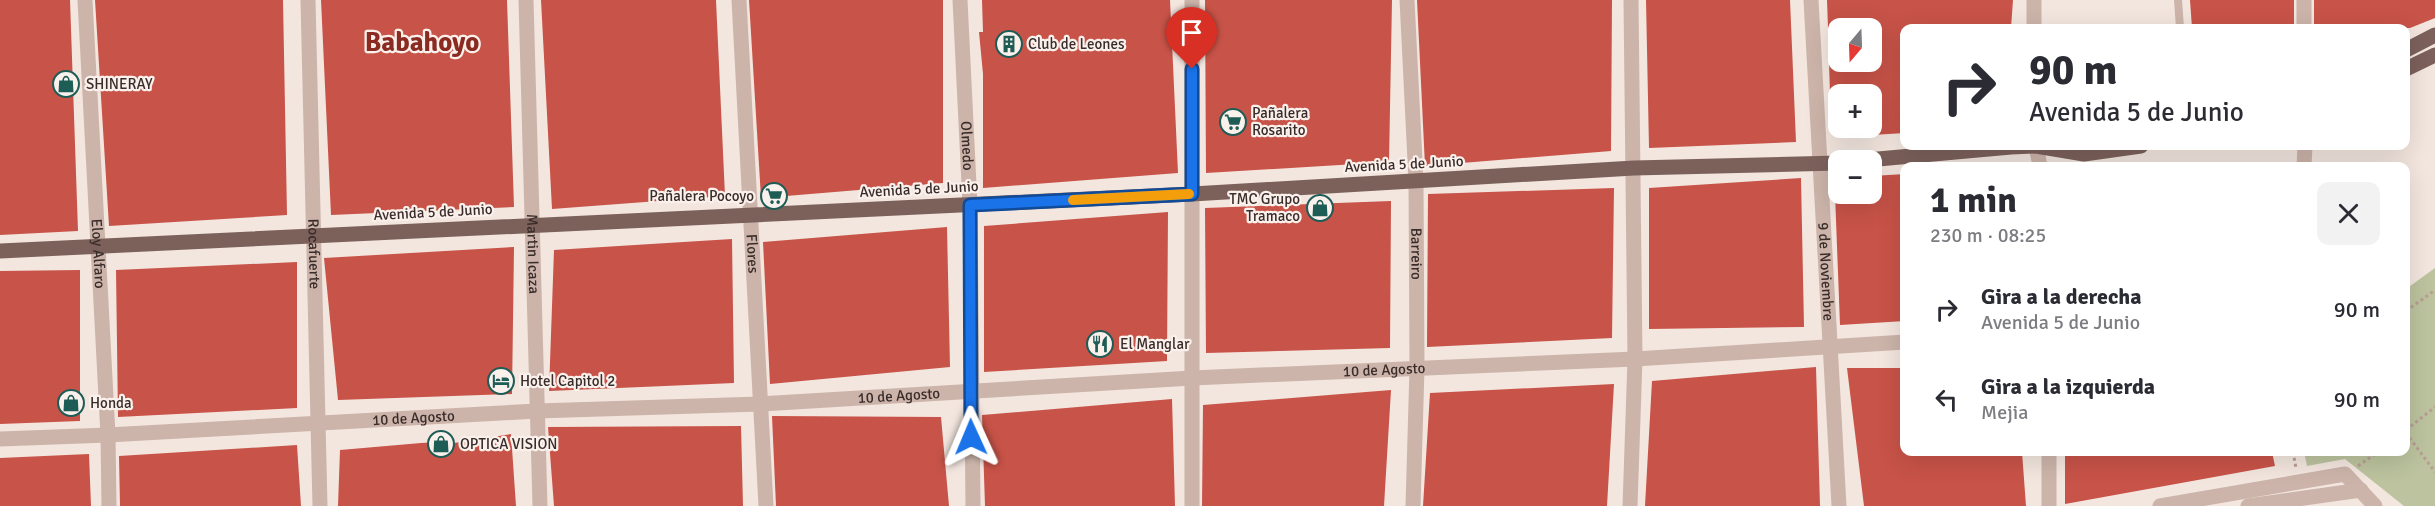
<!DOCTYPE html>
<html lang="es">
<meta charset="utf-8">
<style>
:root{--surface:#fff;--page:#f2f2f3;--text:#2b2b33;--muted:#7c7c81}
body{margin:0;font-family:Signika,sans-serif;background:var(--page);color:var(--text);height:100vh;display:flex;flex-direction:column;font-size:22px;white-space:nowrap}
*{box-sizing:border-box;margin:0}
p{font-size:20px;color:var(--muted)}
.icon{flex:none;width:33px;height:33px;fill:none;stroke:currentColor;stroke-width:2;stroke-linecap:round;stroke-linejoin:round}
.map{position:relative;flex:1;overflow:hidden}
.panel{position:absolute;left:1900px;top:162px;width:510px;height:294px;display:flex;flex-direction:column;background:var(--surface);border-radius:12px;box-shadow:0 6px 24px #0002}
.panel>*{flex:none}
.guide{position:absolute;left:1900px;top:24px;width:510px;height:126px;border-radius:12px;box-shadow:0 6px 24px #0002;background:#fff;color:var(--text);overflow:hidden}
.needle{width:39px;rotate:199deg}
.fabs{position:absolute;left:1828px;top:18px;display:grid;gap:12px}
.fabs a{display:grid;place-items:center;width:54px;height:54px;border-radius:12px;background:var(--surface);box-shadow:0 6px 24px #0002;font-size:30px}
.pin{position:absolute;display:grid;place-items:center;width:51px;height:51px;color:#fff;margin:-62px -26px;border-radius:50% 50% 50% 0;rotate:-45deg;box-shadow:0 0 6px #0007}
.pin .icon{rotate:45deg}
.me{position:absolute;width:66px;margin:-33px;rotate:359deg;stroke-linejoin:round;filter:drop-shadow(0 0 4px #0008)}
.turn{display:flex;align-items:center;gap:21px;height:126px;padding:0 30px;font-size:27px}
.turn .icon{width:78px;height:78px;stroke-width:2.5}
.turn b{display:block;font-size:42px;line-height:51px}
.round{display:grid;place-items:center;flex:none;width:63px;height:63px;border-radius:12px;background:var(--page)}
.summary{display:flex;align-items:center;justify-content:space-between;height:102px;padding:0 30px}
h1{font-size:36px;font-weight:700;line-height:45px}
ul{padding:0;list-style:none}
li{display:flex;align-items:center;gap:18px;height:90px;padding:0 30px}
li div{flex:1}
li b{display:block;font-size:22px}
li em{font-style:normal}
.map>svg:first-child{display:block}
.green{fill:#bcc39e}
.building{fill:#c85348}
.lines{fill:none;stroke-linecap:round;stroke-linejoin:round}
.path{stroke:#b89e94;stroke-width:3;stroke-dasharray:3 3;stroke-linecap:butt}
.lane{stroke:#ccb4aa;stroke-width:8}
.street{stroke:#ccb4aa;stroke-width:15}
.primary{stroke:#7c615b;stroke-width:15}
.route-casing{stroke:#114b97;stroke-width:15}
.route{stroke:#1a73e8;stroke-width:10}
.slow{stroke:#f59e0b;stroke-width:10}
.labels{text-anchor:middle;stroke-width:4.5;stroke-linejoin:round;paint-order:stroke}
.poi-label{font-size:15px;fill:#392c2a;stroke:#fbf1ec;text-anchor:start}
.street-label{font-size:15px;fill:#392c2a;stroke:#fbf1ec}
.town-label{font-size:27px;font-weight:bold;fill:#8a2a21;stroke:#fbf1ec}
</style>
<div class="map">
<svg width="2435" height="506" viewBox="0 0 2435 506">
<rect width="100%" height="100%" fill="#f3e6df"/>
<path class="green" d="M2435,268V506H2404L2345,459L2307,466L2304,452H2406V289Z"/>
<path class="building" d="M0,0H70L78,231L0,235Z
M95,0H283L287,215L109,226Z
M321,0H507L514,207L331,215Z
M541,0H716L725,196L552,209Z
M749,0H943V183L761,198Z
M982,0H1170L1178,173L983,188V74L979,32H983Z
M1205,0H1392L1389,162L1206,173Z
M1417,0H1612L1611,151L1425,166Z
M1646,0H1790L1796,142L1649,148Z
M1827,0H2013L2011,28H1905V133L1872,135V94H1830L1829,62H1872V28H1828Z
M2190,0H2294V28H2192Z
M2314,0H2435V18L2410,28H2314Z
M1905,174V321L1840,325L1835,194H1872V176Z
M1801,178L1804,327L1649,329V188Z
M1614,188L1612,338L1427,347L1428,194Z
M1391,201L1390,348L1206,353L1205,208Z
M1168,212L1167,361L984,372V226Z
M947,227L950,367L770,384L763,242Z
M732,239L734,383L549,391L554,250Z
M514,247L512,394L338,400L324,258Z
M297,262V408L118,417L116,270Z
M80,270V421L0,424V271Z
M1816,367L1820,506H1645L1652,381Z
M1847,368H1905V452H2022L2026,506H1864Z
M1614,384L1607,506H1423L1430,393Z
M1391,390L1384,506H1202L1203,405Z
M1172,399L1175,506H985L982,415Z
M772,416L941,417L949,506H776Z
M741,426L743,506H554L548,427Z
M511,434L516,506H338L340,450L421,443L454,441V443Z
M297,445L301,506H120L119,456Z
M2065,452H2272L2275,466L2065,504Z
M89,454L91,506H0V458Z"/>
<g class="lines">
<path class="path" d="M2406,311L2435,290
M2406,430L2435,407
M2406,433L2435,472
M2293,452L2296,468
M2358,466L2378,452"/>
<path class="lane" d="M2178,0L2180,28"/>
<g class="street">
<path id="s1" d="M85,0L108,435L109,506"/>
<path id="s2" d="M308,0L320,506"/>
<path id="s3" d="M526,0L540,506"/>
<path id="s4" d="M739,0L766,506"/>
<path id="s5" d="M960,0L970,205L973,506"/>
<path id="s6" d="M1407,0L1416,181L1417,368L1413,506"/>
<path id="s7" d="M1811,0L1839,506"/>
<path d="M2034,0V28"/>
<path d="M2304,0V28"/>
<path d="M2036,146L2040,166"/>
<path d="M2304,166L2305,146"/>
<path id="s8" d="M0,439L108,435L537,411L760,404L1192,378L1635,359L1905,342"/>
<path d="M1192,506V0"/>
<path d="M1630,506L1635,359L1631,0"/>
<path d="M2049,506V452"/>
<path d="M2160,506L2345,474L2375,506"/>
<path d="M2248,506L2361,490"/>
</g>
<path class="primary" d="M2406,50L2435,35
M2406,69L2435,55
M1867,160L2011,147L2036,146L2084,154L2141,146
M0,251L1192,194L1634,168L1839,163"/>
</g>
<g class="lines">
<defs>
<path id="route" d="M971,437L970,205L1192,194V69"/>
</defs>
<use href="#route" class="route-casing"/>
<use href="#route" class="route"/>
<path class="slow" d="M1073,200L1189,194"/>
</g>
<defs>
<symbol id="building-ring" viewBox="-11 -11 22 22"><circle r="9.5" fill="#fbf1ec" stroke="#1e5c56" stroke-width="1.5"/><path d="M-4-6H4V6H1V3H-1V6H-4ZM-2.5-4.3h1.7v1.8h-1.7ZM.8-4.3h1.7v1.8H.8ZM-2.5-1h1.7V.8h-1.7ZM.8-1h1.7V.8H.8Z" fill="#1e5c56"/></symbol>
<symbol id="shop-ring" viewBox="-11 -11 22 22"><circle r="9.5" fill="#fbf1ec" stroke="#1e5c56" stroke-width="1.5"/><path d="M-5-2.5h2.3a2.7 3.5 0 0 1 5.4 0H5L5.5 6h-11ZM-1.5-2.5h3a1.5 2.3 0 0 0-3 0Z" fill="#1e5c56"/></symbol>
<symbol id="supermarket-ring" viewBox="-11 -11 22 22"><circle r="9.5" fill="#fbf1ec" stroke="#1e5c56" stroke-width="1.5"/><path d="M-6-5.5h2.5l.6 2H6L4.5 2H-2.5L-4.4-4H-6ZM-1.5 3.2a1.3 1.3 0 1 0 .1 0ZM3 3.2a1.3 1.3 0 1 0 .1 0Z" fill="#1e5c56"/></symbol>
<symbol id="restaurant-ring" viewBox="-11 -11 22 22"><circle r="9.5" fill="#fbf1ec" stroke="#1e5c56" stroke-width="1.5"/><path d="M-5-6h1v4h1v-4h1v4h1v-4h1v5L-1.5 .5V6h-2V.5L-5-1ZM5-6V6H3V1.5H1.5Q1.5-4 5-6Z" fill="#1e5c56"/></symbol>
<symbol id="hotel-ring" viewBox="-11 -11 22 22"><circle r="9.5" fill="#fbf1ec" stroke="#1e5c56" stroke-width="1.5"/><path d="M-6-4.5h1.5V1H6V5H4.5V3h-9V5H-6ZM-4 0a1.8 1.8 0 1 1 3.6 0ZM.5 0V-2.5h3Q6-2.5 6 0Z" fill="#1e5c56"/></symbol>
</defs>
<g fill-rule="evenodd">
<use href="#building-ring" x="994" y="29" width="30" height="30"/>
<use href="#shop-ring" x="51" y="69" width="30" height="30"/>
<use href="#supermarket-ring" x="1218" y="107" width="30" height="30"/>
<use href="#supermarket-ring" x="759" y="181" width="30" height="30"/>
<use href="#shop-ring" x="1305" y="193" width="30" height="30"/>
<use href="#restaurant-ring" x="1085" y="329" width="30" height="30"/>
<use href="#hotel-ring" x="486" y="366" width="30" height="30"/>
<use href="#shop-ring" x="56" y="388" width="30" height="30"/>
<use href="#shop-ring" x="426" y="429" width="30" height="30"/>
</g>
<g class="labels">
<g class="poi-label">
<text x="1028" y="49">Club de Leones</text>
<text x="86" y="89">SHINERAY</text>
<text x="1252" y="118">Pañalera<tspan x="1252" dy="17">Rosarito</tspan></text>
<text x="754" y="201" text-anchor="end">Pañalera Pocoyo</text>
<text x="1300" y="204" text-anchor="end">TMC Grupo<tspan x="1300" dy="17">Tramaco</tspan></text>
<text x="1120" y="349">El Manglar</text>
<text x="520" y="386">Hotel Capitol 2</text>
<text x="90" y="408">Honda</text>
<text x="460" y="449">OPTICA VISION</text>
</g>
<g class="street-label">
<text dy="5" stroke="none"><textPath href="#s5" startOffset="146">Olmedo</textPath></text>
<text transform="translate(1404 164) rotate(-3)" y="5">Avenida 5 de Junio</text>
<text transform="translate(919 189) rotate(-3)" y="5">Avenida 5 de Junio</text>
<text transform="translate(433 212) rotate(-3)" y="5">Avenida 5 de Junio</text>
<text dy="5" stroke="none"><textPath href="#s1" startOffset="254">Eloy Alfaro</textPath></text>
<text dy="5" stroke="none"><textPath href="#s2" startOffset="254">Rocafuerte</textPath></text>
<text dy="5" stroke="none"><textPath href="#s3" startOffset="254">Martin Icaza</textPath></text>
<text dy="5" stroke="none"><textPath href="#s4" startOffset="254">Flores</textPath></text>
<text dy="5" stroke="none"><textPath href="#s6" startOffset="254">Barreiro</textPath></text>
<text dy="5" stroke="none"><textPath href="#s7" startOffset="272">9 de Noviembre</textPath></text>
<text dy="5" stroke="none"><textPath href="#s8" startOffset="1386">10 de Agosto</textPath></text>
<text dy="5" stroke="none"><textPath href="#s8" startOffset="900">10 de Agosto</textPath></text>
<text dy="5" stroke="none"><textPath href="#s8" startOffset="414">10 de Agosto</textPath></text>
</g>
<g class="town-label">
<text x="422" y="51">Babahoyo</text>
</g>
</g>
</svg>
<div class="fabs">
<a><svg class="needle" viewBox="-14 -14 28 28"><path d="M0-13l5 13h-10z" fill="#e53935"/><path d="M0 13l5-13h-10z" fill="#7c7c81"/></svg></a>
<a>+</a>
<a>−</a>
</div>
<div class="pin" style="left:1192px;top:69px;background:#d93025"><svg class="icon" aria-label="arrive" viewBox="0 0 24 24"><path d="M6 21V4h12l-3 4 3 4H6"/></svg></div>
<svg class="me" style="left:971px;top:437px" viewBox="-20 -20 40 40"><path d="M0-17L14 15 0 8-14 15z" fill="#1a73e8" stroke="#fff" stroke-width="4"/></svg>
<div class="guide">
<div class="turn"><svg class="icon" aria-label="right" viewBox="0 0 24 24"><path d="M7 20v-9h11M14 6l5 5-5 5"/></svg><div><b>90 m</b>Avenida 5 de Junio</div></div>
</div>
<section class="panel">
<div class="summary"><div><h1>1 min</h1><p>230 m · 08:25</p></div><a class="round"><svg class="icon" aria-label="close" viewBox="0 0 24 24"><path d="M6 6l12 12M18 6L6 18"/></svg></a></div>
<ul>
<li><svg class="icon" aria-label="right" viewBox="0 0 24 24"><path d="M7 20v-9h11M14 6l5 5-5 5"/></svg><div><b>Gira a la derecha</b><p>Avenida 5 de Junio</p></div><em>90 m</em></li>
<li><svg class="icon" aria-label="left" viewBox="0 0 24 24"><path d="M17 20v-9H6M10 6l-5 5 5 5"/></svg><div><b>Gira a la izquierda</b><p>Mejia</p></div><em>90 m</em></li>
</ul>
</section>
</div>
